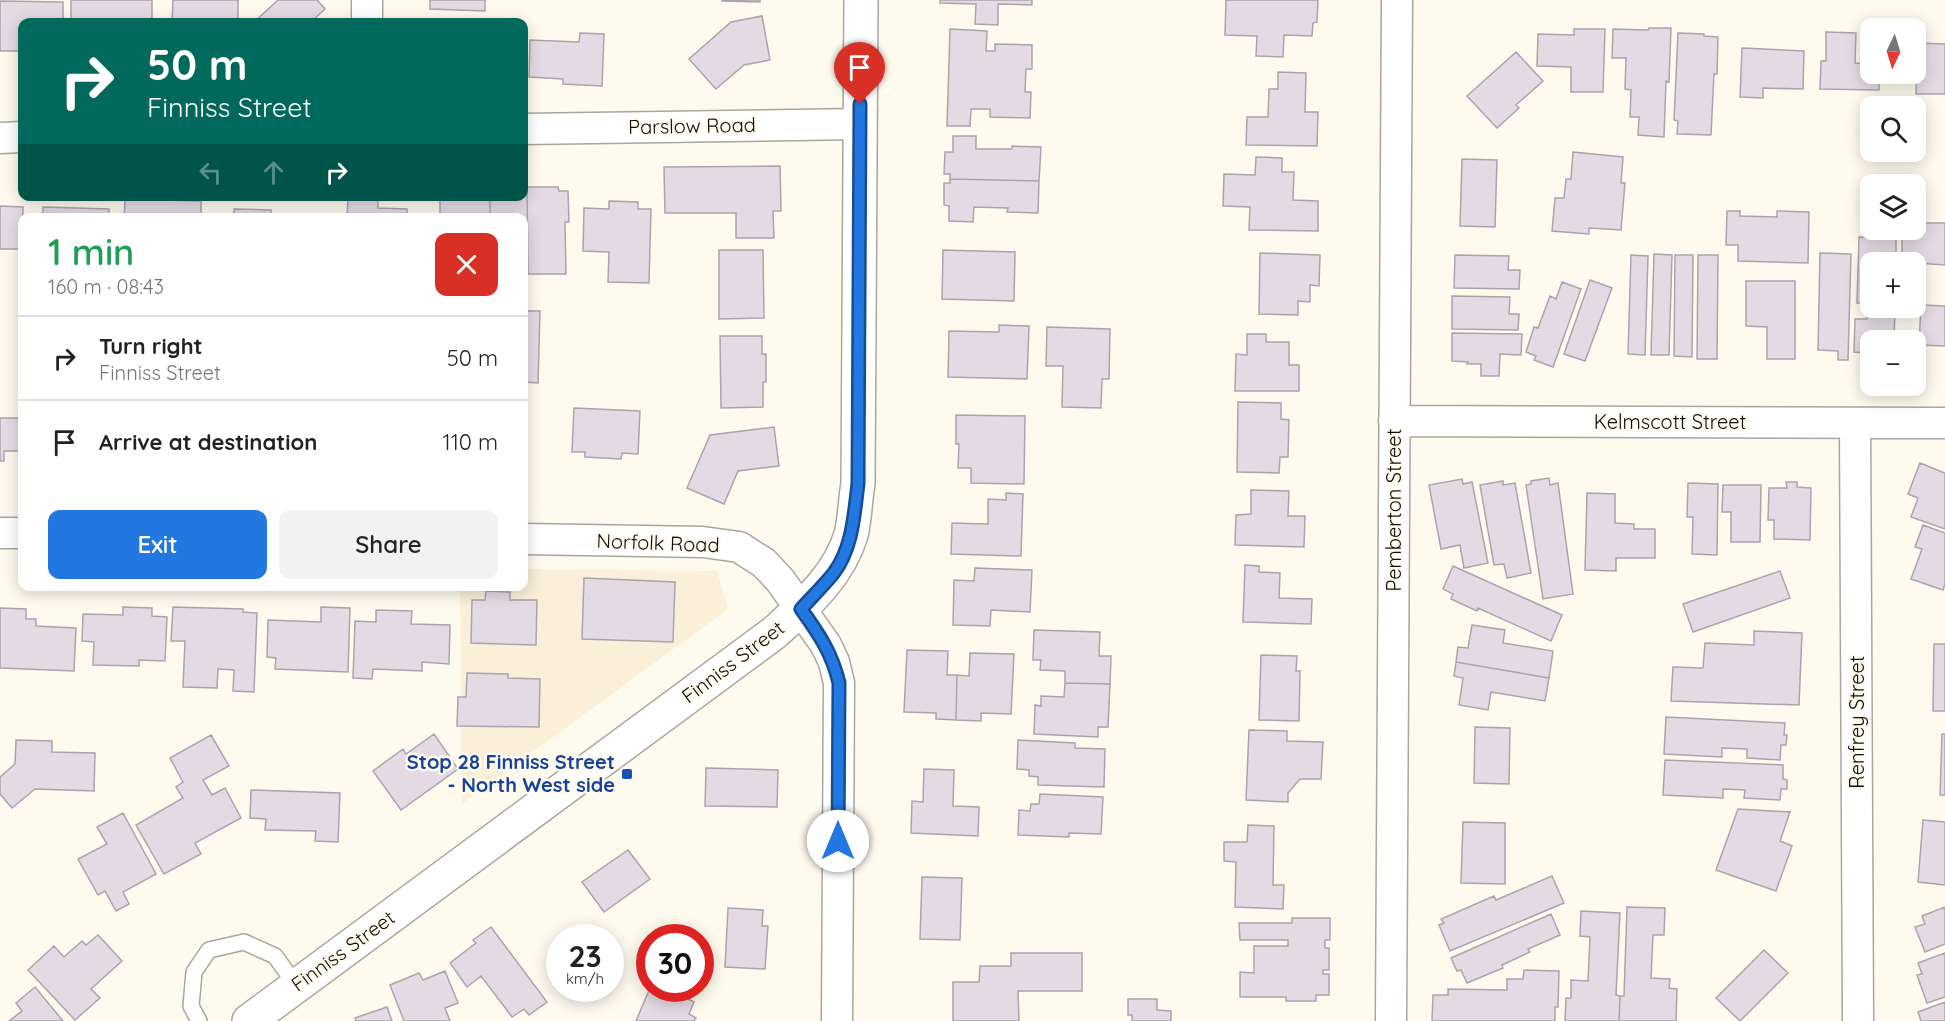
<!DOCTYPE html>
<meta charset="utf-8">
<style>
:root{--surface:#fff;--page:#f2f2f2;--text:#222;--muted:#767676;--line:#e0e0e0;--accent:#2277e1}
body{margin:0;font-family:Quicksand,sans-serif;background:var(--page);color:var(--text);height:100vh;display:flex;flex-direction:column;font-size:22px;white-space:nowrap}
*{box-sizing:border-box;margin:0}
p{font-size:20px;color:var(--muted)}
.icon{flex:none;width:33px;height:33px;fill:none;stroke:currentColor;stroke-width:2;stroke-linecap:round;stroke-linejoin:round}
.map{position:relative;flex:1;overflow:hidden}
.panel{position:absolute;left:18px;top:213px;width:510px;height:378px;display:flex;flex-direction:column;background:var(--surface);border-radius:12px;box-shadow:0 3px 15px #0003}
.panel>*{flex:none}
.hud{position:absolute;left:18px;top:18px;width:510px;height:183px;border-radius:12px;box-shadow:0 3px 15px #0003;background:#00695c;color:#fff;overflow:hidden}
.needle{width:39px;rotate:184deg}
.buttons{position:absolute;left:1860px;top:18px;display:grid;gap:12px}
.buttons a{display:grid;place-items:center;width:66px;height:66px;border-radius:12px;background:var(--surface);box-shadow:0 3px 15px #0003;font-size:30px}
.speed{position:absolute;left:546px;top:924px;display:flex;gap:12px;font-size:30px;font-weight:700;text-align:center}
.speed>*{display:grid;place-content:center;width:78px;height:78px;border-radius:50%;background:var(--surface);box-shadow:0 3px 15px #0003;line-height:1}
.speed small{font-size:15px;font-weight:400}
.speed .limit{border:9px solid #d22;background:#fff;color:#111}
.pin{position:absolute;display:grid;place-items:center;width:51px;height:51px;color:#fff;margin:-62px -26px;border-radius:50% 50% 50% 0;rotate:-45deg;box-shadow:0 0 6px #0007}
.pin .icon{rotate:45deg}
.me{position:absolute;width:66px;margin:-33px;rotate:0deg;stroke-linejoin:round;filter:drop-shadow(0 0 4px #0008)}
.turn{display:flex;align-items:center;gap:21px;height:126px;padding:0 30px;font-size:27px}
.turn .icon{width:78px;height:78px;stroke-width:2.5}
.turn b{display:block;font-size:42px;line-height:51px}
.lanes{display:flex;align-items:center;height:57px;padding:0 30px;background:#0003;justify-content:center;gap:30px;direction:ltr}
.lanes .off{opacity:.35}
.round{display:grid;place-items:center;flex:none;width:63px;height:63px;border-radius:12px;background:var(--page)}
.headline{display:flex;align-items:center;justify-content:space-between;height:102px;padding:0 30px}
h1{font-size:36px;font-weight:600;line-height:45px;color:#1e9e55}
.action{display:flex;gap:12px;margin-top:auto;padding:12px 30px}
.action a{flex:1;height:69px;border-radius:12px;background:var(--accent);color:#fff;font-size:24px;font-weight:600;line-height:69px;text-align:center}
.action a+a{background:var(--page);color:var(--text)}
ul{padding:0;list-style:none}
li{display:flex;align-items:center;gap:18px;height:84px;padding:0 30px;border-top:2px solid var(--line)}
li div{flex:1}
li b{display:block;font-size:22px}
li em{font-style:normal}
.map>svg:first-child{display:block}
.commercial{fill:#fbefda}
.building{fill:#e4dae3;stroke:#ada3ab;stroke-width:1.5}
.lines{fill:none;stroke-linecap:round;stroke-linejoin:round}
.service-casing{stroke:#aaa69b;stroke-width:18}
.minor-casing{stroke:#aaa69b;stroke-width:33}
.tertiary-casing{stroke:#aaa69b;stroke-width:36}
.service{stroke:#fff;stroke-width:15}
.minor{stroke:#fff;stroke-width:30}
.tertiary{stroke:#fff;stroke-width:33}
.route-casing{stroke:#164d92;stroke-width:15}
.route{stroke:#2277e1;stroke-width:10}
.transit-dot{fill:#1a4fb4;stroke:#fffaee;stroke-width:2}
.labels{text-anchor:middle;stroke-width:5;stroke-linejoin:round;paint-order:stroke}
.street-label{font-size:20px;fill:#0f0d09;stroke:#fffaee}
.transit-label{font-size:20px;font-weight:bold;fill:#164399;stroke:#fffaee;text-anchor:end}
</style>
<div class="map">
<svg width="1945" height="1021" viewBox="0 0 1945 1021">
<rect width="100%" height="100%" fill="#fffaee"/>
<path class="commercial" d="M524,569L717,571L728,609L462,804L460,587L524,586Z"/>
<path class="building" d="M71,0H152V22H71Z
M173,0H238V22H172Z
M278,0H317L325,9L311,22H254Z
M430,0H485V11L430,9Z
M722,0H760V2L722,1Z
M940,0H1032V5L998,4V25L975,24L976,4L940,3Z
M1226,0H1318L1317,22L1313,23L1312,36L1284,35L1283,57L1256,56L1257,36L1225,35Z
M0,1L63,2V22H22V51H0Z
M762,16L770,60L744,65L716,89L689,59L731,22Z
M1649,28H1671L1669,82L1666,81L1664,137L1638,135L1639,117H1630L1631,90L1625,89L1626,58H1612L1613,29L1648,30Z
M950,29L987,31L986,51H995V44L1032,45V69H1026L1025,92H1031L1030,118L990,117V109H971L970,126H947Z
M1574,29H1605L1603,92H1571V67L1537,66L1538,34L1574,35Z
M1826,32L1856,33L1855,63L1870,64V74H1879V90L1820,89L1821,61H1826Z
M580,33L604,34L602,86L563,84V79L529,77L530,40L579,42Z
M1678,33L1704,34V36L1718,37L1717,74H1714L1711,135L1677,134L1678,121L1674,120Z
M1917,43L1945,44V94H1916Z
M1742,48L1804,51L1803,89L1763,88V98L1740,97Z
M1516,52L1543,81L1516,105L1519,108L1497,128L1467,96Z
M1278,72L1306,73L1305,112H1318L1317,146L1246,145L1247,117H1268L1269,89H1278Z
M953,136H976V149H1012V146L1041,147L1039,181L950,179V174H944L945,152H953Z
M1573,152L1623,157L1621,183H1625L1621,230L1589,228V234L1552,231L1555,198H1564L1566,179H1571Z
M1256,157L1282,158V172H1294L1293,200L1318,201V231L1249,230L1250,207L1223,206L1224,174L1255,175Z
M1462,159L1497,160L1495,227L1460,226Z
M780,166L781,211H773L774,238H736V213H665L664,167Z
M950,179L1039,181L1038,213L1007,212L1008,208L974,207L973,222L949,221V206L944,205V183H950Z
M524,187H527L528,274H524V218H490V196H524Z
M527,187H558L559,191H568L569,222H565L566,274H528Z
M440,196H490V218H440Z
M125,199L201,201V218H124Z
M348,199L378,200V208L407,209V218H347Z
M609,201L638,202V209H651L649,283L608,282L609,252L583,251L584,208L609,209Z
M0,206L23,207L22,249H0Z
M43,207L109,209L108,218H43Z
M234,209L271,210V216L293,218H222V214H234Z
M1727,211H1740V216L1777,217V211L1809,212L1808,263L1738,261V245H1726Z
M1916,213L1920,214V223H1945V265L1902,262V230H1916Z
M1859,237L1896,238V262H1870V308H1895L1894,340H1870V355H1867V353L1854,352L1855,319H1867V303H1857Z
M719,250H763L764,318L719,319Z
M943,250L1015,252L1014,301L942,299Z
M1260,253L1320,255L1319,286L1310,285V302L1298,301V315L1259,314Z
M1820,253L1851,254L1848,360H1838V351L1818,350Z
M1654,254L1672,255L1669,355H1651Z
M1455,255L1509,256L1508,270H1520L1519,289L1454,288Z
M1631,255L1648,256L1645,355L1628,354Z
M1675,255H1693L1692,357L1674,356Z
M1698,255H1718L1717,359H1697Z
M1590,280L1612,288L1585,361L1564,354Z
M1746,281H1795V359H1767V327L1746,326Z
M1562,282L1581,289L1553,367L1534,360L1536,356L1526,352L1534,327L1538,328L1550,296L1556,299Z
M1452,296L1510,297L1509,314H1519L1518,330L1452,329Z
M1921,305L1945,306V346L1919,345Z
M524,311H540L538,383L524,382Z
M999,325L1029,326L1027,379L948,377L949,331L999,332Z
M1047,327L1110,329L1109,379H1102L1101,408L1062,407L1063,366H1046Z
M1452,333L1522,334L1521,355L1500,354L1499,376H1481V364H1467L1468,362L1452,361Z
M1247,334H1266V342H1289V365H1299V391H1235L1236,354L1247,355Z
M720,336H762V354H766V382H763V407L721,408Z
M1238,402L1281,403V419L1289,420L1288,457H1280L1279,473L1237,472Z
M574,408L640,411L638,454L622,453L621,459L585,457V452H572Z
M956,415L1025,416L1024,484L971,483V468H958L959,444H956Z
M0,418H22V451H4V461H0Z
M774,427L779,466L738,471L724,504L687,488L710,435Z
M1920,463L1945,473V529L1911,517L1918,498L1908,494Z
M1549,478L1550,485L1558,483L1573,594L1543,599L1526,485L1531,484V481Z
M1462,479L1463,484L1472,482L1488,563L1464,568L1460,545L1441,549L1429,485Z
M1503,481V485L1515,483L1531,573L1507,578L1504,564L1494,565L1480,485Z
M1786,482H1797V487L1811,488L1810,540L1774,539V520H1768L1769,488H1787Z
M1688,483L1718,484L1717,555L1692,554L1693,517H1687Z
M1723,485H1761L1760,542H1731V512H1722Z
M1251,490L1289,491L1288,516H1305L1304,547L1235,545L1236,515L1251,514Z
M1006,493L1023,494L1021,556L951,554L952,523L988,524V499L1006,500Z
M1587,493L1615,494V523L1634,524V529H1655V558H1616V571L1585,570Z
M1923,525L1945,533V584L1943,590L1911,579L1922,549L1915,547Z
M1245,565L1259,566V572L1280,573L1279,598L1312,599L1311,624L1243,622Z
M1453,566L1562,615L1551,641L1478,608L1477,611L1451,599L1453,594L1443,589Z
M975,568L1032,570L1030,612L991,610L990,626L953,625L954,580L974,581Z
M1780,571L1790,598L1693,632L1683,604Z
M584,578L675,582L673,642L582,639Z
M486,591L510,592V600H537L536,645L471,643L472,600H485Z
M123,607L152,608V616L167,617L165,661L139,660V666L93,665L94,642L82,641L83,614L123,615Z
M173,607L243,609V612L257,613L254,692L233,691L234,670L218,669L217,688L183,687L185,641H171Z
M321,607L350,608L348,672L275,669L276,658L267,657L268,620L321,622Z
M0,608L26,609V619H36V626L76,628L74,671L0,668Z
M376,610L412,611L411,624L450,625L449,664L422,662V671L373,669L372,679L353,678L355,621L376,622Z
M1472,625L1505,630L1503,643L1553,651L1549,678L1456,662L1458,647L1468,648Z
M1034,630L1100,632L1099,656H1111L1110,684L1065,683V671L1040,670L1041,660H1033Z
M1754,631L1802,633L1799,705L1671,701L1673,667L1703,668L1705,643L1754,645Z
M1934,644H1945V711H1933Z
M907,650L948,651L947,675H957L956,720L936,719V713L904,712Z
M970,653L1014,654L1011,714L981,713V721L956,720L957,675L969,676Z
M1261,655L1297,656L1296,671H1300L1299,721L1259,720Z
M1456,662L1549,678L1545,701L1491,692L1488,710L1459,705L1463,678L1454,676Z
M467,673L508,674V678L540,679L539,727L457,726L458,697H466Z
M1065,683L1110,684L1108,727H1098V737L1034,734L1035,705L1041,706V696L1064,697Z
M1666,717L1785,723L1784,735H1787L1786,745H1781L1780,760L1747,758V749L1722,748V757L1664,754Z
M1475,727L1510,728L1509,784L1474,783Z
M1249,730L1287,731V741L1323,742L1321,779H1300L1288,793V802L1246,800Z
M434,734L458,769L401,810L373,771L403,749L406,754Z
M1942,734H1945V795H1940Z
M211,735L229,766L203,780L212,795L225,788L241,818L195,843L201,854L164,874L136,825L183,798L176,787L183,782L170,758Z
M16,740L52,741V752L95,753L94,791L35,789L12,808L0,794V777L15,764Z
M1018,740L1075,743V748L1105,749L1104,787L1038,785V777L1029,776V770L1017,769Z
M1665,760L1783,765V779L1787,780V789H1781L1780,800L1744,798L1745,790L1723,789V798L1663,795Z
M706,768L778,770L777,807L705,806Z
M924,769L954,770L953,806L979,807L978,836L911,833L912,801L923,802Z
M251,790L340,793L338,842L315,841L316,831L265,830L266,819L250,818Z
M1040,794L1103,797L1101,834L1069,833V837L1018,835L1019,810L1030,811L1031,804H1039Z
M1738,809L1790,812L1780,841L1792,846L1776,891L1716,870Z
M123,813L156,874L123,892L129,904L116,911L105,891L98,895L78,859L107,844L97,827Z
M1923,820L1945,822V885L1918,882Z
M1463,822L1505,823V884L1461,883Z
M1248,825L1274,826L1273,885H1284L1283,909L1235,907L1236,862L1224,861V842H1247Z
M628,850L650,879L604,912L582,882Z
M1552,876L1564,903L1450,951L1439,925L1444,923L1441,919L1494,896L1496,900Z
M922,877L962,878L960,940L920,939Z
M1627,907L1665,908L1664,935H1653L1651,978L1670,979L1669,988L1677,989L1676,1021H1619L1620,996H1624Z
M1945,907V944L1925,952L1915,927L1925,924L1922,916Z
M728,908L763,910L762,926H768L765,969L725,967Z
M1581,911L1620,913L1616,995L1620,996L1619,1021H1565L1566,998H1571V980L1588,981L1590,937L1580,936Z
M1551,914L1560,935L1528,949L1530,952L1502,965L1503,968L1467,983L1461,970L1457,971L1451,958Z
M1292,918H1330V940H1325V948H1329V970H1323V974H1329V995H1316V1001H1286V997H1240V972L1254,973V946H1288V940H1240L1239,923H1292Z
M491,927L547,1002L529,1015L524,1009L512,1017L481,976L467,987L450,963L476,943L473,940Z
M98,935L122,961L91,989L100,998L75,1020L28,970L54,946L64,957L82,941L86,945Z
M1764,950L1788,973L1740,1021L1716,998Z
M1011,953H1082V991H1018L1019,1021H953V982H979L980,966H1011Z
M1945,953V997L1927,1003L1917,975L1922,974L1918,963Z
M1524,970L1559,971L1558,1007H1555V1021H1432L1433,995H1448V989L1507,990V979H1523Z
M445,971L458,1003L445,1008L450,1021H404L390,985L419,973L423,980Z
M35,987L63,1021H9L22,1011L16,1003Z
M650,988H664L694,1002L689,1014L696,1018L694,1021H636Z
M1128,999H1157V1010L1171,1011V1021H1132V1015H1128Z
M1945,1002V1021H1921L1918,1012Z
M387,1007L392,1021H356L355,1018Z"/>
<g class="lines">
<defs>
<path id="service" d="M199,1021L191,1006L194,972L209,950L244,942L275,956L296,985"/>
<path id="minor" d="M367,22V0
M524,129L860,124
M0,138L22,137
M1394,421L1945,423
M1855,423L1858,1021
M0,533H22
M524,539L703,542L739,547L764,563L780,580L826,645L834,662L839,683L837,1021
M1391,1021L1397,0"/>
<path id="tertiary" d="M249,1021L774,633C805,605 838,577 851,535C855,519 855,500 858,484L861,0"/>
</defs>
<use href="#service" class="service-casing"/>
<use href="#minor" class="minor-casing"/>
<use href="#tertiary" class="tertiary-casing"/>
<use href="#service" class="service"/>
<use href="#minor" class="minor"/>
<use href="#tertiary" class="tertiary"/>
</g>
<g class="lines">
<defs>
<path id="route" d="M838,841L839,683C832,653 819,634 801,609C812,597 823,586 833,574C853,548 854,514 858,484L860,104"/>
</defs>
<use href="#route" class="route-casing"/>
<use href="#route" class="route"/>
</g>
<rect class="transit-dot" x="621" y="768" width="12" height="12" rx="3"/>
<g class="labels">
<g class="street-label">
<text transform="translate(692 126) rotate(-1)" y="7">Parslow Road</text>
<text x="1670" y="429">Kelmscott Street</text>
<text transform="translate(1394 510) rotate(-90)" y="7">Pemberton Street</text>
<text transform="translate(658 543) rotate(2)" y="7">Norfolk Road</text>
<text transform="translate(733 662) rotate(-37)" y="7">Finniss Street</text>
<text transform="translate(1857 722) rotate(-90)" y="7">Renfrey Street</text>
<text transform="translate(343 951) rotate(-36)" y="7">Finniss Street</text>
</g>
<g class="transit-label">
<text x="615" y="769">Stop 28 Finniss Street<tspan x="615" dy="23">- North West side</tspan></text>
</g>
</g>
</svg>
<div class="buttons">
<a><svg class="needle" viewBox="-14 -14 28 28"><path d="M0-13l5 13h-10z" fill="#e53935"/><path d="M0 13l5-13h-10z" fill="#767676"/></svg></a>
<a><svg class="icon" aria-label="search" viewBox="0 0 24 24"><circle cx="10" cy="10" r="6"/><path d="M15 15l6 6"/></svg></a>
<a><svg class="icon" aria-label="layers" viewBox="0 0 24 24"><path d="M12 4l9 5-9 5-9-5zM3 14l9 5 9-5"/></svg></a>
<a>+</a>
<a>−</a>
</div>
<div class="speed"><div>23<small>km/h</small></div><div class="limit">30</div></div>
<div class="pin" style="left:860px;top:104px;background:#d93025"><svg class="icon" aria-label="arrive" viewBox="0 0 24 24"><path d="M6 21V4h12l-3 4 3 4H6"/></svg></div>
<svg class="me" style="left:838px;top:841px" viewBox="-20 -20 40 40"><circle r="19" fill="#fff"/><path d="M0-13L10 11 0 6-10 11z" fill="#2277e1"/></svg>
<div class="hud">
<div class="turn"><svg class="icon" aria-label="right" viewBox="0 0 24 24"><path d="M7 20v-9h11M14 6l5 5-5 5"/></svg><div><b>50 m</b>Finniss Street</div></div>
<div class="lanes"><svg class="icon off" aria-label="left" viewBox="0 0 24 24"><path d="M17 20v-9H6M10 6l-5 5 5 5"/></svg><svg class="icon off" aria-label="ahead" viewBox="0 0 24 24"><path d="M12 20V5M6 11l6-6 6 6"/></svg><svg class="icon" aria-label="right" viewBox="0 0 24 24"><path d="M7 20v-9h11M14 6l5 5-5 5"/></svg></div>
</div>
<section class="panel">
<div class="headline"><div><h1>1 min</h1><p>160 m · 08:43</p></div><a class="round" style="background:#d93025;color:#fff"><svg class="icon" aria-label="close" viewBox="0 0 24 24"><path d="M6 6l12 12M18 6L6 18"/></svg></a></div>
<ul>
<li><svg class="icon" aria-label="right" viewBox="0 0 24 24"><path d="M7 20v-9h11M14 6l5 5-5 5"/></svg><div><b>Turn right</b><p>Finniss Street</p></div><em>50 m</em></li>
<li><svg class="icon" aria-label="arrive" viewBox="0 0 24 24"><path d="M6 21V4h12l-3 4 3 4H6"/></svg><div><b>Arrive at destination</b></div><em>110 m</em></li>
</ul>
<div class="action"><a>Exit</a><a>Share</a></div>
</section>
</div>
